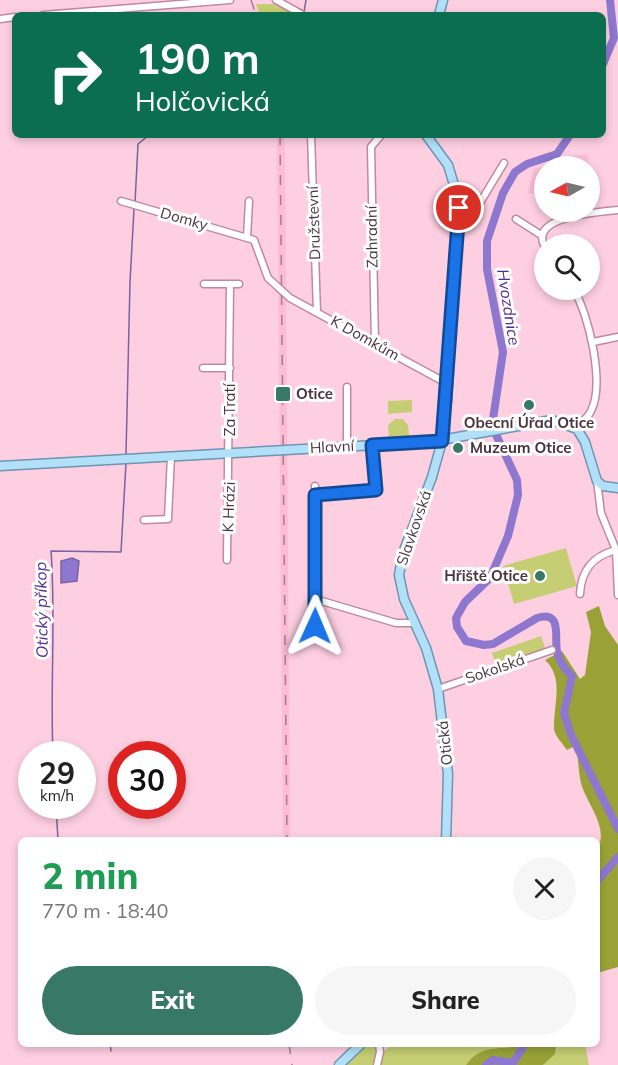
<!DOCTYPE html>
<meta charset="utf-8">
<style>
:root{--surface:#fff;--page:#f6f6f6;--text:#222;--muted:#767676;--accent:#387867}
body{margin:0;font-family:Mulish,sans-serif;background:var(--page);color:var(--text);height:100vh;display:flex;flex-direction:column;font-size:22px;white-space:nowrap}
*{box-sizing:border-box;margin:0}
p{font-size:20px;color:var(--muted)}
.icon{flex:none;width:33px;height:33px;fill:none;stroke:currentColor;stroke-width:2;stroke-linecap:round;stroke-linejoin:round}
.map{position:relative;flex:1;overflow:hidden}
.details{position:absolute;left:18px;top:837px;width:582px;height:210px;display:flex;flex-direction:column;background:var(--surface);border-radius:9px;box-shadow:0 3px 9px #0003}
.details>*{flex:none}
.banner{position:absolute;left:12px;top:12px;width:594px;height:126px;border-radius:9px;box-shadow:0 3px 9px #0003;background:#0b6e4f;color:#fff;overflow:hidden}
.needle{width:39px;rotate:262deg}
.controls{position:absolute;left:534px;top:156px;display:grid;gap:12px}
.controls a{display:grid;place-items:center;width:66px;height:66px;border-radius:50%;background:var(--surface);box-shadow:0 3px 9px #0003;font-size:30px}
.speed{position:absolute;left:18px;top:741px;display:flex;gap:12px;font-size:30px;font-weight:700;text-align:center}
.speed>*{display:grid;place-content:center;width:78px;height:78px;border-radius:50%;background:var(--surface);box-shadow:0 3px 9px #0003;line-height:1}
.speed small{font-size:15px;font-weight:400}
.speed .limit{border:9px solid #d22;background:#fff;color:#111}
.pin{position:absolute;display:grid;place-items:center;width:51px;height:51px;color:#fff;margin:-26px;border:3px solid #fff;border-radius:50%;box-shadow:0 2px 6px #0007}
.me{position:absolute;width:66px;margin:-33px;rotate:1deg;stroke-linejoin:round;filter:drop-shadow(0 0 4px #0008)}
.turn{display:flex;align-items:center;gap:21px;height:126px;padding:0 24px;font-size:27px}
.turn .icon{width:78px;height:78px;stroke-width:2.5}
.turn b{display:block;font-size:42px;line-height:51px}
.round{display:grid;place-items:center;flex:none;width:63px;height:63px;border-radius:32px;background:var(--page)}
.overview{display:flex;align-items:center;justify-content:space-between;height:102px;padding:0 24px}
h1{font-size:36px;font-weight:800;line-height:45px;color:#1e9e55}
.action{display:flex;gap:12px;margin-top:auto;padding:12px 24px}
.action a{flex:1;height:69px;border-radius:36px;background:var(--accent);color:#fff;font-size:24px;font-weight:800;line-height:69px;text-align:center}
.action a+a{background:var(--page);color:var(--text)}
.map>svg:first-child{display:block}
.built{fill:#fdbbd5}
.green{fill:#c5ce73}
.forest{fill:#9aa237}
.water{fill:#8d77cf;stroke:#7963a3;stroke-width:1.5}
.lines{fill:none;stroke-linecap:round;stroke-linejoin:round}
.stream{stroke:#7963a3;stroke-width:1.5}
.river{stroke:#8d77cf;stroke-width:8}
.minor-casing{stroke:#c0899f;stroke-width:9}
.major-casing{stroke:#6c96b4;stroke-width:11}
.minor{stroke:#fff;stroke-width:6}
.major{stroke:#b2e0f8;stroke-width:8}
.rail{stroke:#a17e8b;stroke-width:1.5;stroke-dasharray:10 10;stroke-linecap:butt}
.route-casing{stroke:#114b97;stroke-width:15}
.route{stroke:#1a73e8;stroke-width:10}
.poi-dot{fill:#387867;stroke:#fff;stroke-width:2}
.labels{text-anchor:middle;stroke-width:6;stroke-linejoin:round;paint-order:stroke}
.street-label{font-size:15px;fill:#4a333c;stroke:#fff}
.poi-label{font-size:15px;font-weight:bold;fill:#4a333c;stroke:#fff;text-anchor:start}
.water-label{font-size:16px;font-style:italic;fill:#502d94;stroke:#fff}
</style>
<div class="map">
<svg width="618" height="1065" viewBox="0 0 618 1065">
<rect width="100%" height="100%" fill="#fecfe1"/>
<path class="built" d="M277,135H284L285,158L290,840H283Z
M587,154L589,166H548L567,163V157Z
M544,167V194L528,193L534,169Z"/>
<path class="green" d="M256,4H273L296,15H260Z
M412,400V412L388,414V401Z
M395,419H403L408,425L409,436L389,437L388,425Z
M566,548L577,586L514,604L503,566Z
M541,636L545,648L496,665L492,653Z
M366,1044H377L376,1065H346Z
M393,1044H515L512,1047C492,1049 480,1048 466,1065H379L382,1053Z
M557,1044H585L589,1065H543L557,1050Z"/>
<path class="forest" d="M599,606L605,626L618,645V967L597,973V849C610,828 586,803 581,783C578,771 579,758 575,746L567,750C563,744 555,736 554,729C553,706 565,678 545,660L562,651L580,679L585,675L591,632L586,612Z
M515,1044H557L555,1054L543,1065H466C479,1047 493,1049 512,1047Z"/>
<path class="water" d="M72,558L79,561L77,581L61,583V561Z"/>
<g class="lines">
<path class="stream" d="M304,12L306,0
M135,203L138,144L149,135
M126,454L130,282L134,209
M53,754C50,687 56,619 51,551L121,552L126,463
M56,806L58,840
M110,1044L111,1051"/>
<path class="river" d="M603,64L614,38L610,0
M570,135L557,154L527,164L515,172L503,193L487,241V269L503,352L492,426L517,480L518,495L508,536L490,578L465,602L456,618L457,627L466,641L484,645L493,644L537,618C563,610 554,638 557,651C559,662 564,669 572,676L564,713L571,735L618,829
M597,881L618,857
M486,1065L493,1060L513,1063L525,1044"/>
<defs>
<path id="minor" d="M276,0L303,15
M43,15L230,0
M0,19L15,17
M311,135L317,312
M121,201L254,240L268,278L290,298L448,384
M459,208L478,206L504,163
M516,219L541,235
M247,237L249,201
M544,245C530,216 599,212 618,210
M204,284H239
M574,290C589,315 605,384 591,411C588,418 581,423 575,427
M593,342L618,337
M375,343L371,147L381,135
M203,368H230
M347,387V447
M597,481L601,513L616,550L618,595
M315,486V626
M315,495L376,490L372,445
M144,520L168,519L171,456
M227,560L230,284
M580,594C581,570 593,556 616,550
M315,599L396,623H415
M438,689L552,650
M377,1065L380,1052L379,1044"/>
<path id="major" d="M439,15L443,0
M426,135L448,165L458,198L447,400L442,441L432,477L403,553L399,575L404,599L426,648L438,689L448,774L446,840
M0,466L430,442L552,420L577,429L585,442L597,481L603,486L618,488
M339,1065L361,1044"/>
</defs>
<use href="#minor" class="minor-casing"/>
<use href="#major" class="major-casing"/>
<use href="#minor" class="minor"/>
<use href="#major" class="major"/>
<path class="rail" d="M251,0L256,15
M280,135L287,840
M289,1044L292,1065"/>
</g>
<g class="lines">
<defs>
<path id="route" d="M315,626V495L376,490L372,445L442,441L459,208"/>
</defs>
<use href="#route" class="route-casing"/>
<use href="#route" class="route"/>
</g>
<g class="poi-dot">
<rect x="275" y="386" width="16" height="16" rx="3"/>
<circle cx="529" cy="405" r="6"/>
<circle cx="458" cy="448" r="6"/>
<circle cx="540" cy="576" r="6"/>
</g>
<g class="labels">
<g class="street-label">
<text transform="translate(184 219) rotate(16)" y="5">Domky</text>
<text transform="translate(314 223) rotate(-92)" y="5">Družstevní</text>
<text transform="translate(372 237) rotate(-91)" y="5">Zahradní</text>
<text transform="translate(365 338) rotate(29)" y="5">K Domkům</text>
<text transform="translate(230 410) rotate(-90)" y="5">Za Tratí</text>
<text transform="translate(332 447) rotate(-3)" y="5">Hlavní</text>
<text transform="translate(229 507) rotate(-88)" y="5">K Hrázi</text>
<text transform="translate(414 528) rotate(-71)" y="5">Slavkovská</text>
<text transform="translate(495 669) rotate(-19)" y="5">Sokolská</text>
<text transform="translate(445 743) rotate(-96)" y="5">Otická</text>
</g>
<g class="poi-label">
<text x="296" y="399">Otice</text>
<text x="529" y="428" text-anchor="middle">Obecní Úřad Otice</text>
<text x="470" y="453">Muzeum Otice</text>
<text x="528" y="581" text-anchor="end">Hřiště Otice</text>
</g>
<g class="water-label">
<text transform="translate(509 307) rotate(81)" y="6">Hvozdnice</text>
<text transform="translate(41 610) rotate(-91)" y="6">Otický příkop</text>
</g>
</g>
</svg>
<div class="controls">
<a><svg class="needle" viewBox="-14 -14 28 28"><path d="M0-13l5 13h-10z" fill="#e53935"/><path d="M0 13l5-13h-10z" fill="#767676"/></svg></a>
<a><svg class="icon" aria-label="search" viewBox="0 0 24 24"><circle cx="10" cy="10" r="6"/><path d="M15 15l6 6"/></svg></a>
</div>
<div class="speed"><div>29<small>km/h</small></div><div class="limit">30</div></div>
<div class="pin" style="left:459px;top:208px;background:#d93025"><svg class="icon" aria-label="arrive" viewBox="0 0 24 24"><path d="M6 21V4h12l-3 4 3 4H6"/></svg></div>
<svg class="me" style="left:315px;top:626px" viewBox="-20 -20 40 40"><path d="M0-17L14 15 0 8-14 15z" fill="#1a73e8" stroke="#fff" stroke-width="4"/></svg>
<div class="banner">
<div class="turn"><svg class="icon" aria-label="right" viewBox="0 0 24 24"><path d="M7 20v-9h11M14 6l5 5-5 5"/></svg><div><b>190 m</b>Holčovická</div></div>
</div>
<section class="details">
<div class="overview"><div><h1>2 min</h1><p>770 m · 18:40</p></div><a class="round"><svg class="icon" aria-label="close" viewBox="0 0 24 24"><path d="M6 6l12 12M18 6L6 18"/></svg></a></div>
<div class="action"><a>Exit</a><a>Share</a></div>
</section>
</div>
